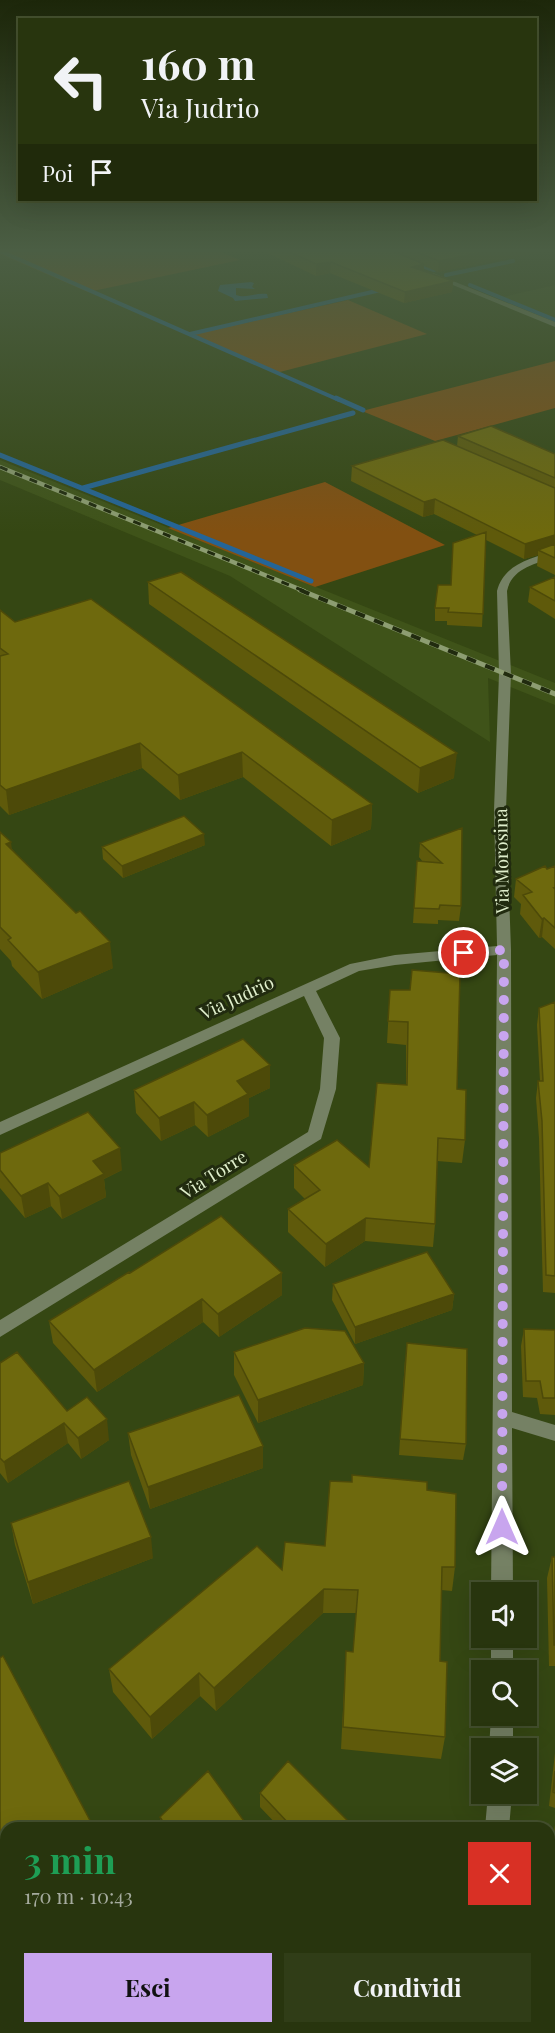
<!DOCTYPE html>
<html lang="it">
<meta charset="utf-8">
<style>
:root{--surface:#28350e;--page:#303d17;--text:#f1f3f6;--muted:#a5ab9e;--line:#44502e;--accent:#c8a5ee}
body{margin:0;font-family:"Playfair Display",serif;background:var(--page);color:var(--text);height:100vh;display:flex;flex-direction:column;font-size:22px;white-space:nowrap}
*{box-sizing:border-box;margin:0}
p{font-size:20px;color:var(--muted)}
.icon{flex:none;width:33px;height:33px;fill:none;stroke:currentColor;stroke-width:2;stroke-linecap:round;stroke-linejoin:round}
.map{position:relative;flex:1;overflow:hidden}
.details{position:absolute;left:0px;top:1822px;width:555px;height:212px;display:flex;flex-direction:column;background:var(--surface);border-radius:18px 18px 0 0;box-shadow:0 6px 24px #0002,0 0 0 2px var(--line)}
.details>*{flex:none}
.guide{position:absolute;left:18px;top:18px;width:519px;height:183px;border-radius:0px;box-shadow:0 6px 24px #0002,0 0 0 2px var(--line);background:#28350e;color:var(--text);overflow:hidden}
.controls{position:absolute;left:471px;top:1582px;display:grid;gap:12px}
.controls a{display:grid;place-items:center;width:66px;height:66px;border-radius:0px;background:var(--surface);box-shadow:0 6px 24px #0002,0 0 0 2px var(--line);font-size:30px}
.pin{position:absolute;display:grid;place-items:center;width:51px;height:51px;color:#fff;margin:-26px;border:3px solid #fff;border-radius:50%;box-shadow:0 2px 6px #0007}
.me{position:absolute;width:66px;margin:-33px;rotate:0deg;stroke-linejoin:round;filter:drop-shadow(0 0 4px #0008)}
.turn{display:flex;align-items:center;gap:21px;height:126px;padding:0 24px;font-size:27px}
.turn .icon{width:78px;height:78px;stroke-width:2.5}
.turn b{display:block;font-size:42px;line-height:51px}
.then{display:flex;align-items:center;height:57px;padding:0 24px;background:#0003;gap:12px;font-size:22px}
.round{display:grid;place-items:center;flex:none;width:63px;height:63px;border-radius:0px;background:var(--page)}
.headline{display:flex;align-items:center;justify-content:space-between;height:102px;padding:0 24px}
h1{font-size:36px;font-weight:700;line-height:45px;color:#1e9e55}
.action{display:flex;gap:12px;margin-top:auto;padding:12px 24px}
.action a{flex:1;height:69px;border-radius:0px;background:var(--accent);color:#111;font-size:24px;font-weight:700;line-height:69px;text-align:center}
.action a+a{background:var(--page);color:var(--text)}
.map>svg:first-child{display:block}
.built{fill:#3f5319}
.green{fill:#825011}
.water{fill:#246598}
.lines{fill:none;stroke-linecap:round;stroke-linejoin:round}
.stream-far1{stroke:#246598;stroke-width:4}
.stream{stroke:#246598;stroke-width:5}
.minor{fill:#758164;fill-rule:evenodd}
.rail-far1-casing{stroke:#8d9d72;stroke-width:4.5}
.rail-casing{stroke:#8d9d72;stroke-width:5}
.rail-far1{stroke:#212b0f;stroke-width:3;stroke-dasharray:8;stroke-linecap:butt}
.rail{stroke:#212b0f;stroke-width:4;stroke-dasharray:10;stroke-linecap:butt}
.wall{fill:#5f5a0b}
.shaded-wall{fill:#4d4a09}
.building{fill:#6e690d;stroke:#4d4a09;stroke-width:1.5}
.route{stroke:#c8a5ee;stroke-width:10;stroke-dasharray:0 18}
.labels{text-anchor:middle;stroke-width:6;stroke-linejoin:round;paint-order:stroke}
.street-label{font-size:18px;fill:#dfeecb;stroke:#212b0f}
</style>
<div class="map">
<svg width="555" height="2033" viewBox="0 0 555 2033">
<rect width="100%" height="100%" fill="#354713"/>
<path class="built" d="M555,285V318L503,297Z
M0,460L555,683V705L488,678L490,742L230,576L0,480Z"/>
<path class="green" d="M0,248H212L240,260L88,292L0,254Z
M348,300L427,334L276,373L190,335Z
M555,361V408L435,441L362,411Z
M325,482L445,545L315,587L168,528Z"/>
<path class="water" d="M251,282L254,283L252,287L255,289L236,288V295C247,299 256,292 267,294L268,298L235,301L233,298L218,291L220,285Z"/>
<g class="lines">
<path class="stream-far1" d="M0,251L339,400
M425,267L434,270
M446,275L513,261
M470,285L555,320
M190,334L385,289"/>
<path class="stream" d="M336,398L363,410
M0,455L311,581
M83,488L353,413"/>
<path class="minor" d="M433,273L555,322V327L431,276Z
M555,551V557C535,564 512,568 507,591L511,674L506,810L511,950L512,1412L555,1425V1441L512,1428L513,1593H491L497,955L395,965L359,971L316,991L340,1038L336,1089L321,1139L0,1337V1320L308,1132L320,1089L324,1038L304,996L0,1135V1122L350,964L395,955L497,946L494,810L499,674L497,591C504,564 531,558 555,551Z
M491,1638H513V1671H491Z
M491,1716H513V1749H489Z
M488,1794H512L509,1828H485Z
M549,1887L555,1889V1915L549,1912Z
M0,1947L6,1949V1975L0,1973Z
M45,2028H72L74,2033H47Z
M460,2028H486V2033H460Z"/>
<defs>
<path id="rail-far1" d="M0,467L304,591"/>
<path id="rail" d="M300,590L555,694"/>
</defs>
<use href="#rail-far1" class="rail-far1-casing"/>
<use href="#rail" class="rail-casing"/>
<use href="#rail-far1" class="rail-far1"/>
<use href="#rail" class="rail"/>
</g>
<path class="wall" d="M257,248H555V249L438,272L424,266V271L453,281L452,292L404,303L330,273L316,276Z
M458,436L555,454V575L537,566L538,555L524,559L486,540L482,627L447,625V621H435V608L451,585L453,543L477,535L434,514L423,517L351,481L352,466L457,446Z
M555,577V619L528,602L530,587Z
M148,582L454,778L418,793L149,604Z
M0,610L15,622L372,804L371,829L331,846L243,777L180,800L142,768L9,815L0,806Z
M462,828L461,906L459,921L438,920V924L413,923L417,861L423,862L419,857L420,843Z
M0,832L12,849L113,968L42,999L12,966L11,961L0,949Z
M205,845L123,878L103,859L102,847Z
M555,866V949L542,937L539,938L520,914L521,904L514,897L516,879Z
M390,990L457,1089L465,1140L462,1163L437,1161L435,1224L433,1247L365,1241L325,1267L288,1232V1209L305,1199L294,1188V1165L369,1167L406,1085V1045L387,1043Z
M555,1002V1293L543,1292L539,1138L536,1098L538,1081H540L537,1025L539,1008Z
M270,1088L249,1098V1116L208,1137L195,1125L161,1141L136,1113L134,1090Z
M0,1153L122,1170L104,1179L106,1197L62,1219L51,1206L25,1218L0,1188Z
M130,1273H282V1295L219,1337L203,1322L97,1392L53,1343L49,1321Z
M333,1284L454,1294L452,1310L355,1344L332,1300Z
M524,1329L555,1330V1415L540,1414L537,1398L523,1397L521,1346Z
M234,1352L364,1363L363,1385L258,1423L234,1375Z
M405,1359L466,1444L463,1460L399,1455Z
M0,1363L67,1411L109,1440L81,1459L68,1443L8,1483L0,1473Z
M128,1433L263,1468L150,1509L131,1455Z
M427,1490L455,1567L452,1591L441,1590L440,1661L445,1737L441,1759L341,1749L346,1651L353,1652L356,1613H323L216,1711L200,1696L152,1739L113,1692L109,1669L282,1570Z
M11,1523L153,1558L33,1604L15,1545Z
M552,1557H555V1666H549L547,1578Z
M0,1658L6,1828V1867L0,1855Z
M555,1753V1808L549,1806Z
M260,1793L349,1828H280L260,1807Z
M160,1817L249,1828H161Z
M555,1825V1865L550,1864Z
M206,2028H294L289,2033H207Z
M379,2028H441V2033H381Z"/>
<path class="shaded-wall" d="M504,248H555V249L438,272L439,261Z
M331,262L330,273L316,276V264Z
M424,264V275L412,267Z
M453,281L452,292L404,303L405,292Z
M435,499L434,514L423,517L424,502Z
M555,535V550H538V555L524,559L525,544Z
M140,743L142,768L9,815L6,790Z
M242,752L243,777L180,800L178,775Z
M457,753L454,778L418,793L420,768Z
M372,804L371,829L331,846L332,820Z
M204,834L205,845L123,878L122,866Z
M11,842L14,868L6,844Z
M544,918L542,937L539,938L542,919Z
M110,942L113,968L42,999L38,972Z
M270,1065V1088L249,1098V1116L208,1137L207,1115L237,1081Z
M194,1102L195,1125L161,1141L159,1118Z
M120,1148L122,1170L104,1179L106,1197L62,1219L59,1196L93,1161Z
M48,1183L51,1206L25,1218L21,1196Z
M366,1218L365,1241L325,1267L326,1244Z
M282,1273V1295L219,1337L218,1314Z
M454,1294L452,1310L355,1344V1327Z
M202,1299L203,1322L97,1392L94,1370Z
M364,1363L363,1385L258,1423V1400Z
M107,1419L109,1440L81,1459L78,1438Z
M64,1423L68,1443L8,1483L4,1462Z
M263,1446V1468L150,1509L148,1487Z
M151,1537L153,1558L33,1604L28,1582Z
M324,1589L323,1613L216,1711L214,1688Z
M199,1673L200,1696L152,1739L150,1717Z
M349,1822V1828H343Z
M280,2028H294L289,2033H275Z"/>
<path class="building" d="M281,248H385L424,264L412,267L453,281L405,292L331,262L316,264Z
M407,248H504L439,261Z
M491,426L555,454V478L458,436Z
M443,440L555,488V535L525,544L435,499L424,502L352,466Z
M486,532L483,614L448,612L449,608H435L438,585H451L453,543Z
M555,544V558L538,550Z
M181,572L457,753L420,768L148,582Z
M555,577V601L530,587Z
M91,599L372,804L332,820L242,752L178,775L140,743L6,790L0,785V656L8,654L0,648V610L15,622Z
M184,816L204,834L122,866L102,847Z
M462,828L461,906L440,905L439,909L414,908L417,861L442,863L420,843Z
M0,832L11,842L6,844L76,913L80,911L110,942L38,972L8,940L11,938L0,927Z
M545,866L547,869L555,866V888H554L555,889V928L544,918L542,919L523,895L532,892L516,879Z
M412,970L460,974L457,1089L466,1090L465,1140L438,1138L435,1224L366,1218L326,1244L288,1209L320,1190L294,1165L337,1140L369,1167L377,1083L407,1085L408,1022L388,1021L390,990H410Z
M555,1002V1276L546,1275L542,1121L538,1081H543L539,1008Z
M243,1039L270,1065L237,1081L248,1094L207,1115L194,1102L159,1118L134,1090Z
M88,1112L120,1148L93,1161L104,1174L59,1196L48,1183L21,1196L0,1170V1153Z
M221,1216L282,1273L218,1314L202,1299L94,1370L49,1321L129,1272L130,1273Z
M427,1252L454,1294L355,1327L333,1284Z
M305,1328L345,1331L364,1363L258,1400L234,1352Z
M524,1329L555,1330V1398H543L540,1381H526Z
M407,1343L467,1349L466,1444L400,1439Z
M17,1352L67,1411L87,1397L107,1419L78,1438L64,1423L4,1462L0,1458V1363Z
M239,1395L263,1446L148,1487L128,1433Z
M352,1475L427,1482V1490L456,1494L455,1567H442L440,1661L447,1662L445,1737L343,1727L346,1651L353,1652L358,1590L324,1589L214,1688L199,1673L150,1717L109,1669L257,1546L282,1570L285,1542L325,1546L330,1481L352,1482Z
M129,1481L151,1537L28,1582L11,1523Z
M552,1557H555V1645H554Z
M3,1656L94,1828H6V1860L0,1847V1658Z
M288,1761L349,1822L343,1828H293L260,1793Z
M208,1771L249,1828H167L160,1817Z
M555,1771V1793L553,1792Z
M211,2028H280L275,2033H215Z
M389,2028H441V2033H391Z"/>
<linearGradient id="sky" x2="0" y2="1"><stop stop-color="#1d270a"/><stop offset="0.47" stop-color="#4b5e44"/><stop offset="1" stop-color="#4b5e44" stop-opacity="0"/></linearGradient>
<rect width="555" height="533" fill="url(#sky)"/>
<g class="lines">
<path class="route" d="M464,953L504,950L502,1527"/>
</g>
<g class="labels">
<g class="street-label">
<text transform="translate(502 861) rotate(-91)" y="6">Via Morosina</text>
<text transform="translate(237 998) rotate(-25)" y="6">Via Judrio</text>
<text transform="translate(214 1175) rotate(-32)" y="6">Via Torre</text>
</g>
</g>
</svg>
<div class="controls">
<a><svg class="icon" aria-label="sound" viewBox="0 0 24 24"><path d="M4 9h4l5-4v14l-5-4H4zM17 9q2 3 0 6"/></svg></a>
<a><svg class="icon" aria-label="search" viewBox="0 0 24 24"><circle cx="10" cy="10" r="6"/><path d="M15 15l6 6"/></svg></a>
<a><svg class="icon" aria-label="layers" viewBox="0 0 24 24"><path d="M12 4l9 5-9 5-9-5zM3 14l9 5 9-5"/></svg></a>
</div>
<div class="pin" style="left:464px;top:953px;background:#d93025"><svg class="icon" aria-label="arrive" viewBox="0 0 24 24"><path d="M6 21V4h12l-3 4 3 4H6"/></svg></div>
<svg class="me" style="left:502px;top:1527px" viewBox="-20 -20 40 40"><path d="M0-17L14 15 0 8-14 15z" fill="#c8a5ee" stroke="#fff" stroke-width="4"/></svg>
<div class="guide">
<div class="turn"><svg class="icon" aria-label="left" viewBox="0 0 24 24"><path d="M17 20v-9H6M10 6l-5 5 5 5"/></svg><div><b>160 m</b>Via Judrio</div></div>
<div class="then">Poi<svg class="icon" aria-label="arrive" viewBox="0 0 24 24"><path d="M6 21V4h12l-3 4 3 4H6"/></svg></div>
</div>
<section class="details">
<div class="headline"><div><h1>3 min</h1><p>170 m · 10:43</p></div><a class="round" style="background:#d93025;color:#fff"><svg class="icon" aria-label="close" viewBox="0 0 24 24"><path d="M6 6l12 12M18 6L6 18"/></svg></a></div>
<div class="action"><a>Esci</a><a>Condividi</a></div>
</section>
</div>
